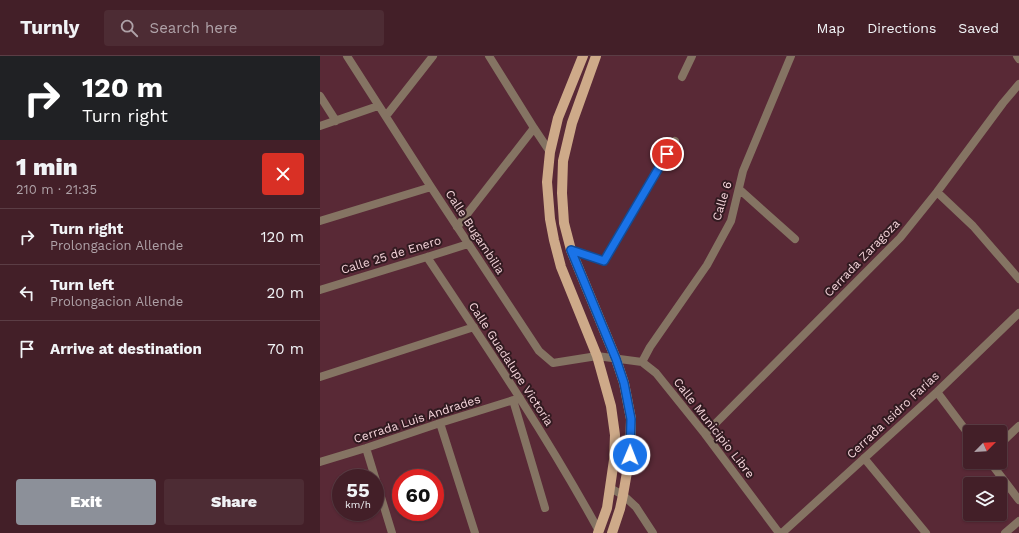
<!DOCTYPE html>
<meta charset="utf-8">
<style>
:root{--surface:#431f28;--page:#4d2c34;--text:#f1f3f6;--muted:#afa2a8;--line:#5b3d45;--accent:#8c9099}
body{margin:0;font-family:"Work Sans",sans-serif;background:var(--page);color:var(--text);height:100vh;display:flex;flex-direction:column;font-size:15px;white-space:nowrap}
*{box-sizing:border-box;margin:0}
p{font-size:13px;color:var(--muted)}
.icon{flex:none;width:22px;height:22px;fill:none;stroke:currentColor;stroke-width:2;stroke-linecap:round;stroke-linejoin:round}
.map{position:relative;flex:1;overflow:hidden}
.details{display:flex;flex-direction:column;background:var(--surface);width:320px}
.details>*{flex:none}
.hud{background:#202124;color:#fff;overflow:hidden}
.needle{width:26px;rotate:66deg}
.controls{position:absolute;left:643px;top:369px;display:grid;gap:8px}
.controls a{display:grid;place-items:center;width:44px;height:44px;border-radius:4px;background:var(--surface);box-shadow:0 1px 3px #0004,0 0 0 1px var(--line);font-size:20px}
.speed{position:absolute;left:12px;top:413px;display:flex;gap:8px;font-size:20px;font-weight:700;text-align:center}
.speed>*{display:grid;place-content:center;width:52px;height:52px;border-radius:50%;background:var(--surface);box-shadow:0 1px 3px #0004,0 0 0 1px var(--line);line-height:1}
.speed small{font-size:10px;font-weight:400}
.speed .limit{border:6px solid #d22;background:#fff;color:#111}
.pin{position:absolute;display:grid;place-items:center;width:34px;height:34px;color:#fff;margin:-17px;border:2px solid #fff;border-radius:50%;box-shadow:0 1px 4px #0007}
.me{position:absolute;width:44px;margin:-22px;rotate:1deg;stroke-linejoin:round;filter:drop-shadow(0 0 3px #0008)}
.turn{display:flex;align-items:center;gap:14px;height:84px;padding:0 16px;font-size:18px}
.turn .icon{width:52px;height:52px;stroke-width:2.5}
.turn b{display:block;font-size:28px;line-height:34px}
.round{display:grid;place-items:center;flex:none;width:42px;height:42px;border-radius:4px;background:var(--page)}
.headline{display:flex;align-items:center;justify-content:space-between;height:68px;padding:0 16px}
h1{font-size:24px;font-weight:800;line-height:30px}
.cta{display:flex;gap:8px;margin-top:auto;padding:8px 16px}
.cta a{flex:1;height:46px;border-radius:4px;background:var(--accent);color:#fff;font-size:16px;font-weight:800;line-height:46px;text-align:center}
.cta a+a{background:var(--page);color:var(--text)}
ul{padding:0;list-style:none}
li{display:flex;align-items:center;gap:12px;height:56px;padding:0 16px;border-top:1px solid var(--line)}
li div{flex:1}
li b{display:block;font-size:15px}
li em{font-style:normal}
header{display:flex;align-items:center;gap:24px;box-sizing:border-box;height:56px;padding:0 20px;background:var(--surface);border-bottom:1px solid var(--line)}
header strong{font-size:19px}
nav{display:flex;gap:22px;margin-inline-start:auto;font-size:14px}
.search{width:280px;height:36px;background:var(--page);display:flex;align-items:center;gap:10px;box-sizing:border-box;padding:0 14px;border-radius:4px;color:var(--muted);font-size:15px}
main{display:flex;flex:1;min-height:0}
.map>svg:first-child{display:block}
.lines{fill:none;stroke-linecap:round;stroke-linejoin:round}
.street{stroke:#857463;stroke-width:8}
.primary{stroke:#ceaa89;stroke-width:10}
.route-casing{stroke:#114b97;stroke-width:10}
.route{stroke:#1a73e8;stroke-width:7}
.labels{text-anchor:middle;stroke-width:4;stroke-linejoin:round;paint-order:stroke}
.street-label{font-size:12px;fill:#f3d3d9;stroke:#311a20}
</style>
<header>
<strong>Turnly</strong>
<div class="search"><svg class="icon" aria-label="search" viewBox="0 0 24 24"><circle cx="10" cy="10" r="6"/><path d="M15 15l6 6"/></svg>Search here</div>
<nav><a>Map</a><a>Directions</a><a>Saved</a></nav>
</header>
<main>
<section class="details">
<div class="hud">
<div class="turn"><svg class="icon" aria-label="right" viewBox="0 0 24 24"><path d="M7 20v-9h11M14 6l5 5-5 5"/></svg><div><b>120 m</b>Turn right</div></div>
</div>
<div class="headline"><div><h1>1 min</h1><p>210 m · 21:35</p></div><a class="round" style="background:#d93025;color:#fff"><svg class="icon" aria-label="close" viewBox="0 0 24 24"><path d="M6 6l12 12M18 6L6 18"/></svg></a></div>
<ul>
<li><svg class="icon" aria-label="right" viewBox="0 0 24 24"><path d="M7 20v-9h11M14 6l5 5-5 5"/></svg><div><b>Turn right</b><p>Prolongacion Allende</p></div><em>120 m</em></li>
<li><svg class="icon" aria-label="left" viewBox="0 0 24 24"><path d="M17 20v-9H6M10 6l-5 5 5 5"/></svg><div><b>Turn left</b><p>Prolongacion Allende</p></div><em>20 m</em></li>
<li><svg class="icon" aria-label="arrive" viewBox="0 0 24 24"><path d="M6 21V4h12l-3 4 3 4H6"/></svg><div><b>Arrive at destination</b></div><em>70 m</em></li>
</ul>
<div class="cta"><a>Exit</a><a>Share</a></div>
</section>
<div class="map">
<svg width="699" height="477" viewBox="0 0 699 477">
<rect width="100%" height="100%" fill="#592936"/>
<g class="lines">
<path class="street" d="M27,0L111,131L219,295L233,307L277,300L322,306L336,317L385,378L459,477
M169,0L214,72L230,96
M697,0L699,3
M362,21L372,0
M0,40L16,65
M66,60L113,0
M0,70L58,50
M419,133L475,183
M617,136L653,170L699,223
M0,165L111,131
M137,171L214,72
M251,194L284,205L355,85
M107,201C167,291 227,380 279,475
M0,234L107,201L148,188
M322,306L330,291L387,209L411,165L423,115L471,0
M0,321L154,271
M617,336L650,380
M193,344L225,452
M120,367L155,477
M385,378L580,182L617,136L683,47L699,28
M680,388L699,370
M46,392L72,477
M544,402L606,477
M0,406L46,392L120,367L200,342
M670,406L699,444
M290,432L303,439L316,451L333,477
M462,477L617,336L699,257
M685,477L699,465"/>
<path class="primary" d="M263,0L238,62L230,96L227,126L230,163L234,184L241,211L277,300L291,350L295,379L294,404L287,452L278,477
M276,0L252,67L243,105L242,137L244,167L251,194L296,303L304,327L311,363L310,399L303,439L300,453L292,477"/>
</g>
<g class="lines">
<defs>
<path id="route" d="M310,399L311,363L304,327L296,303L251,194L284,205L347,98"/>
</defs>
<use href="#route" class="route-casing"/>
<use href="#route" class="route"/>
</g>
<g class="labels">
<g class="street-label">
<text transform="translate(402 145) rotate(-73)" y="4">Calle 6</text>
<text transform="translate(155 176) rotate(57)" y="4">Calle Bugambilia</text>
<text transform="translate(71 199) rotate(-17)" y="4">Calle 25 de Enero</text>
<text transform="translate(542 202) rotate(-46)" y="4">Cerrada Zaragoza</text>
<text transform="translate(191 308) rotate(57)" y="4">Calle Guadalupe Victoria</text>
<text transform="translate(573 359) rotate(-43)" y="4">Cerrada Isidro Farías</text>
<text transform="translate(97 363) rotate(-18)" y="4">Cerrada Luis Andrades</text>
<text transform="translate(394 372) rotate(52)" y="4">Calle Municipio Libre</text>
</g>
</g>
</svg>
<div class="controls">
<a><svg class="needle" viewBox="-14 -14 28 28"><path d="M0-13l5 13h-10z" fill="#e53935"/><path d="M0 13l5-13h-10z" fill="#afa2a8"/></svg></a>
<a><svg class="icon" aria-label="layers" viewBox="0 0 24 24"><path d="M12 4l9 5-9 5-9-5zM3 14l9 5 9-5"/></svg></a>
</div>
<div class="speed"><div>55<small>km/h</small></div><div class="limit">60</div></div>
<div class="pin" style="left:347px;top:98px;background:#d93025"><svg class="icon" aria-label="arrive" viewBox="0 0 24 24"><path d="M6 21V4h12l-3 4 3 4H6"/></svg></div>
<svg class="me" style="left:310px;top:399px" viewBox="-20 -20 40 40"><circle r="17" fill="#1a73e8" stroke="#fff" stroke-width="3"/><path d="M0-11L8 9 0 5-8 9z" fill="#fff"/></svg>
</div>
</main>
